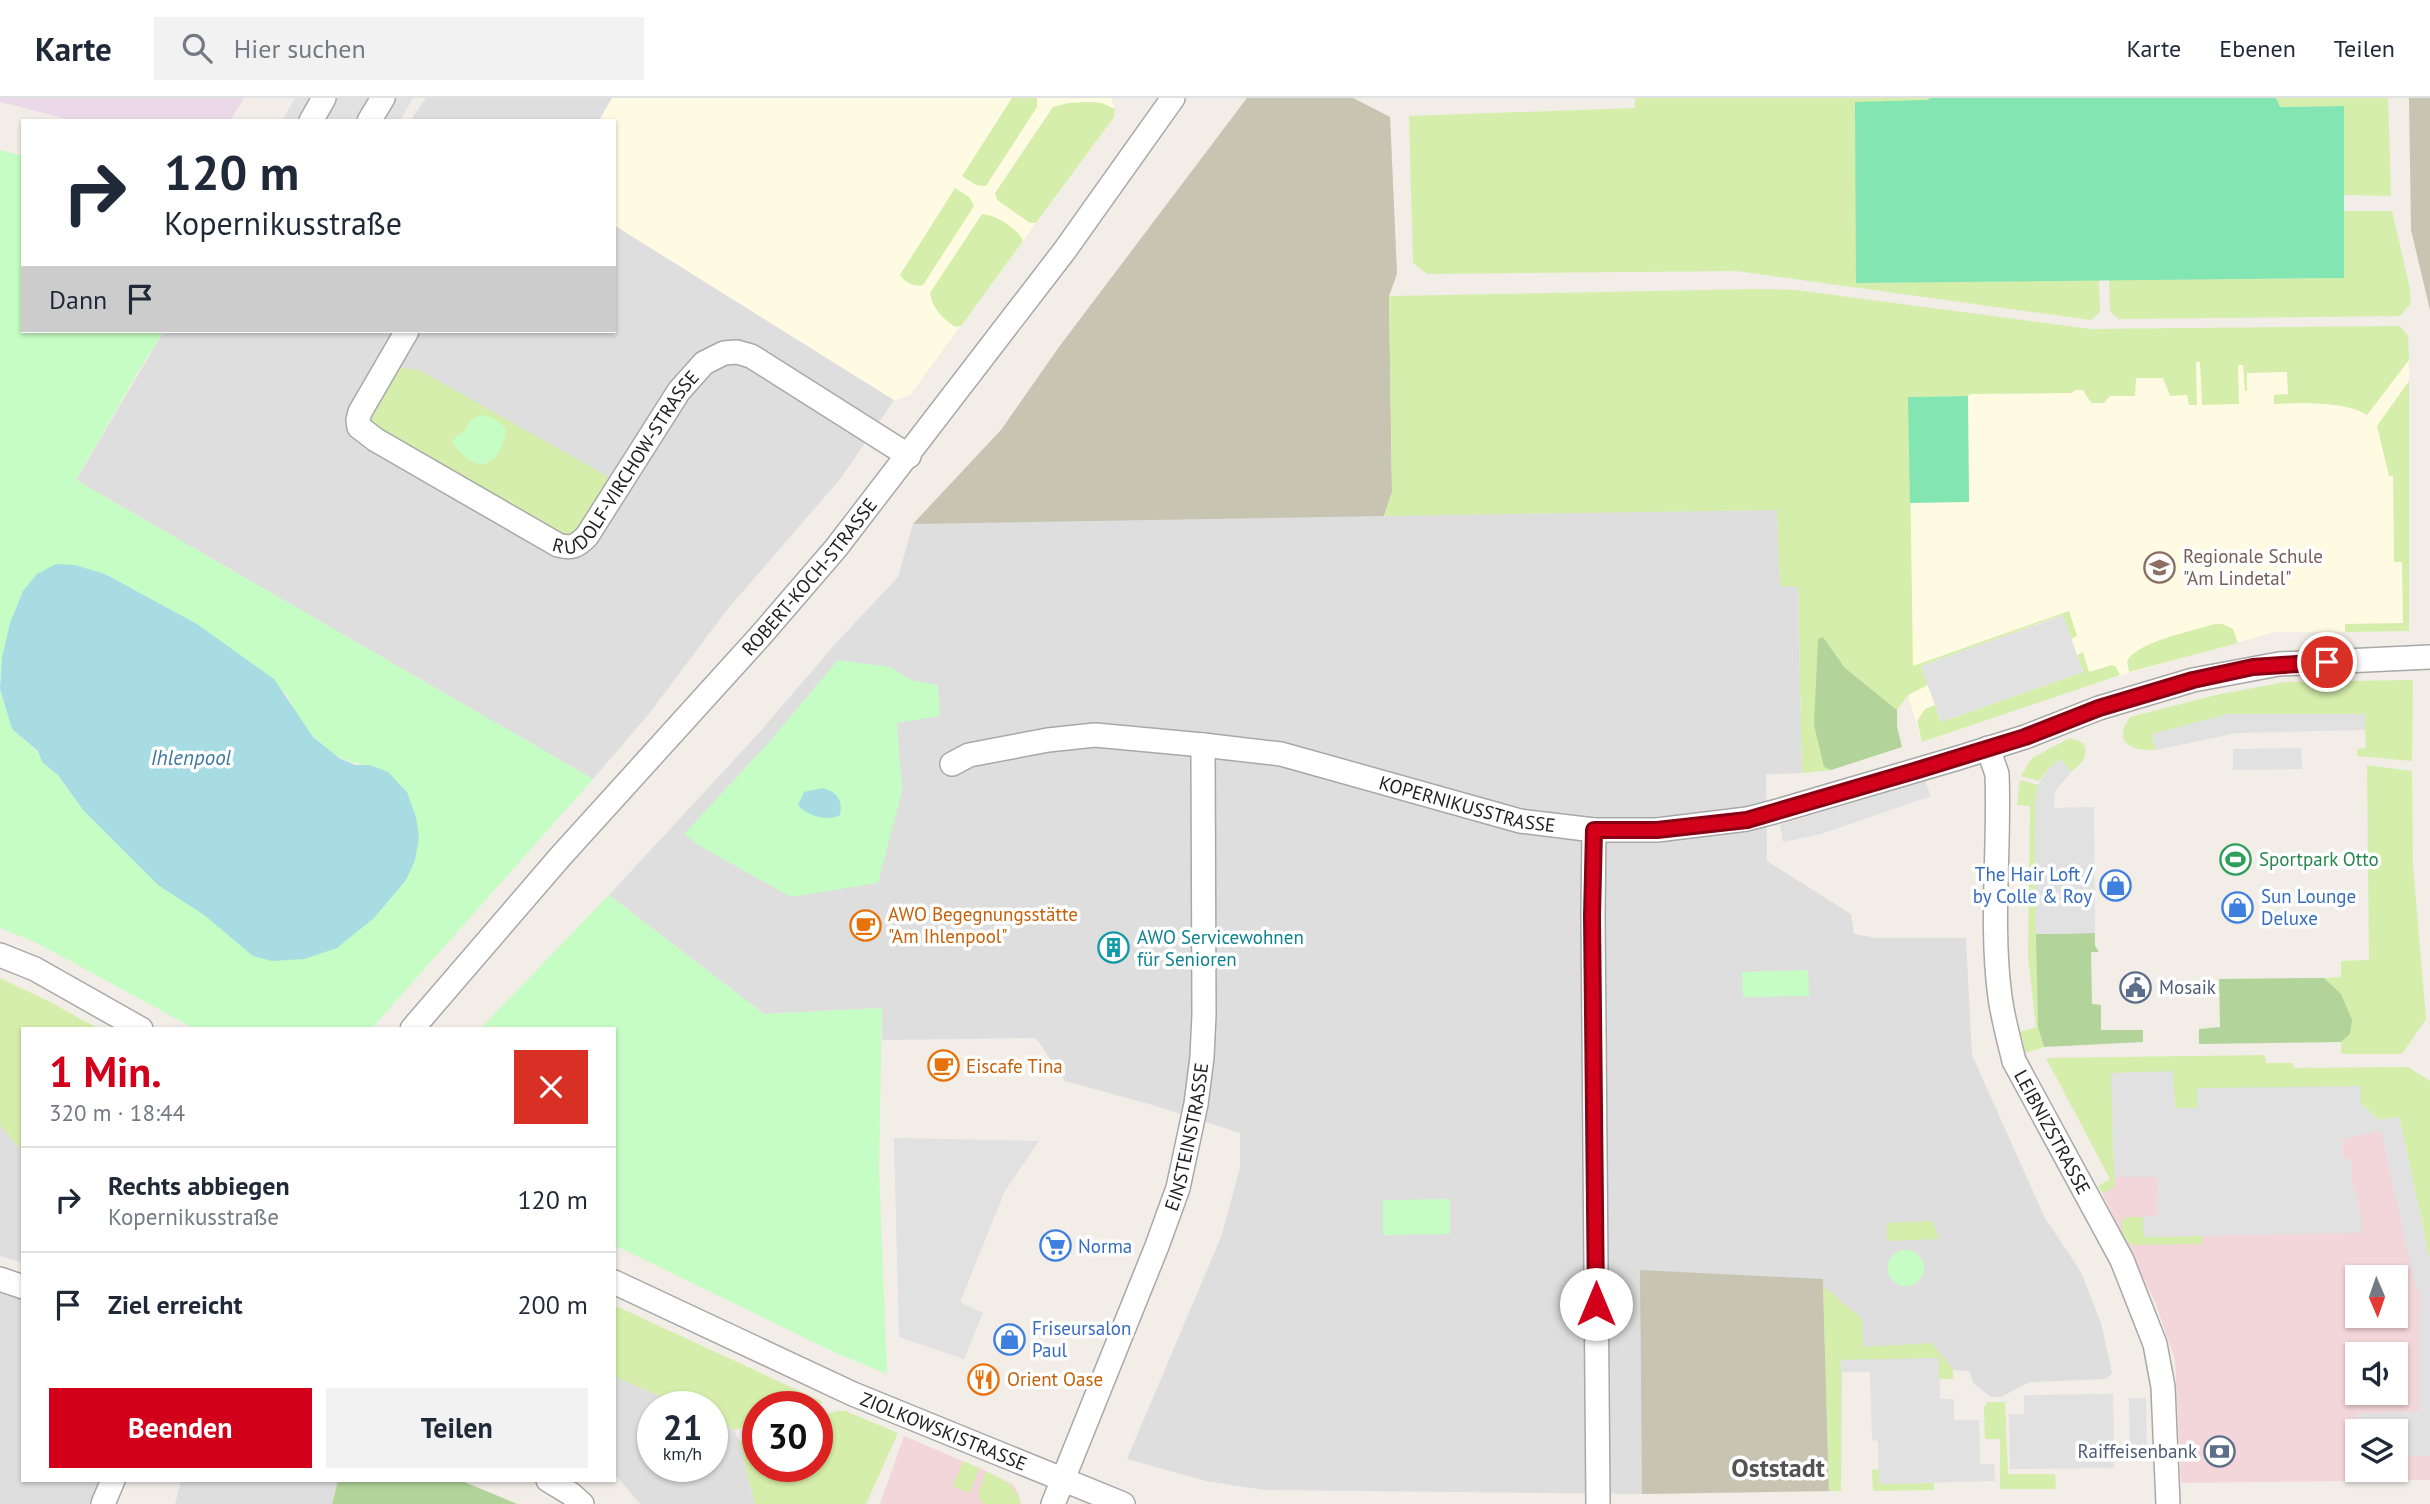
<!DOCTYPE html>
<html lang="de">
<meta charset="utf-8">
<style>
:root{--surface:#fff;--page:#f2f2f3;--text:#1f2937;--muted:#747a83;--line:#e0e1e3;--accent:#d2001b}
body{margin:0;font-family:"PT Sans",sans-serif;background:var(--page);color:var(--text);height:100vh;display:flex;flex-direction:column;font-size:26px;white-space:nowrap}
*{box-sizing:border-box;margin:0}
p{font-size:23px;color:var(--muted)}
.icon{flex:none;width:38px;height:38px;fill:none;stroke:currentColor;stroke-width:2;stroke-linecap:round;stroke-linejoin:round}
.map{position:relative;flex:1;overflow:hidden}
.sheet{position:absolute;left:21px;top:929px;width:595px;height:455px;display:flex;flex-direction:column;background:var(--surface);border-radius:0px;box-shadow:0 2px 5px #0004}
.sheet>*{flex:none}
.hud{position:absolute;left:21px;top:21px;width:595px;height:214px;border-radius:0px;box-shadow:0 2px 5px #0004;background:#fff;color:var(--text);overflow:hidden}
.needle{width:46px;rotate:178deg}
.fabs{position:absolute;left:2345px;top:1167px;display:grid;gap:14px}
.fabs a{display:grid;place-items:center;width:63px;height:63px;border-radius:0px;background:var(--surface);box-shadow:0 2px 5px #0004;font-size:35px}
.speed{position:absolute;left:637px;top:1293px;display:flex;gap:14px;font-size:35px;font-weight:700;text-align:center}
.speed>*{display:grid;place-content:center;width:91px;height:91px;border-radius:50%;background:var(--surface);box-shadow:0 2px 5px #0004;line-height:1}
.speed small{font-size:18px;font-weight:400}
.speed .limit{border:10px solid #d22;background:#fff;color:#111}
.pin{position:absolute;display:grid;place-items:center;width:60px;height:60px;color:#fff;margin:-30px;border:4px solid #fff;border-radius:50%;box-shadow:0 2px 7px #0007}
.me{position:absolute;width:77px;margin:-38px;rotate:0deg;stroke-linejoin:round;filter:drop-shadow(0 0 5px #0008)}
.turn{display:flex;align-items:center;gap:24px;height:147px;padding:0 28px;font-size:32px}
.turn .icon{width:91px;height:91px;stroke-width:2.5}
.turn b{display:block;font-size:49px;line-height:60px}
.then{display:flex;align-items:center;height:66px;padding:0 28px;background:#0003;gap:14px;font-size:26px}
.round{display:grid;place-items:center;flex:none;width:74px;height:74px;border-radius:0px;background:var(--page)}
.summary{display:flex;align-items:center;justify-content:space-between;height:119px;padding:0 28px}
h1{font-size:42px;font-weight:600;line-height:52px;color:var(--accent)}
.button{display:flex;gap:14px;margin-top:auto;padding:14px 28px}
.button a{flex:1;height:80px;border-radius:0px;background:var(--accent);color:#fff;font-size:28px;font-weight:600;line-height:80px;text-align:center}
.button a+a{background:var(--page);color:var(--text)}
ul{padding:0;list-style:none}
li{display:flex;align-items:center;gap:21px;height:105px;padding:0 28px;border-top:2px solid var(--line)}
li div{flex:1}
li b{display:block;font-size:26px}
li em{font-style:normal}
header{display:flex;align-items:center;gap:42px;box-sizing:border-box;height:98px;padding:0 35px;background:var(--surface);border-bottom:2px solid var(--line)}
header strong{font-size:33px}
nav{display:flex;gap:38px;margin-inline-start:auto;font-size:24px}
.search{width:490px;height:63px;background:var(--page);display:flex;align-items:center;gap:18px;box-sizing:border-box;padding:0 24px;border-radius:0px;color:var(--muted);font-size:26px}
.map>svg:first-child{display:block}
.residential{fill:#dfdede}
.commercial{fill:#f3d6d9;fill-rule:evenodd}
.industrial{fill:#ebd9ea}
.education{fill:#fffbe3}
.construction{fill:#c7c5b2}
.grass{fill:#d5eeab}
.forest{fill:#b2d39a}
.park{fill:#c6fdc4}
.pitch{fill:#82e5b2}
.parking{fill:#e1e1e1}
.water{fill:#a6dce2}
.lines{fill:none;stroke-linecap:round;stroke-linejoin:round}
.street-casing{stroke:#a8a8a8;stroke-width:26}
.street{stroke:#fff;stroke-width:23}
.route-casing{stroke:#880012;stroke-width:18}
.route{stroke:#d2001b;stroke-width:12}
.labels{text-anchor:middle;stroke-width:7;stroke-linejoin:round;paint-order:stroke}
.street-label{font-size:19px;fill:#212121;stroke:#fff}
.education-label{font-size:19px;fill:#785e54;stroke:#fff;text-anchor:start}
.leisure-label{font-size:19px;fill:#27864d;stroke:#fff;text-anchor:start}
.shop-label{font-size:19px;fill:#366cbe;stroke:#fff;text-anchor:start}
.food-label{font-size:19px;fill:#c56008;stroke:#fff;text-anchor:start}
.culture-label{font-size:19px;fill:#0d838f;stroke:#fff;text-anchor:start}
.service-label{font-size:19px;fill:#4e5e75;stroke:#fff;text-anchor:start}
.water-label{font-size:21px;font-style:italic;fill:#3e7b9f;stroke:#fff}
.district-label{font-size:26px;font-weight:bold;fill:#545454;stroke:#fff}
</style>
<header>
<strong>Karte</strong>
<div class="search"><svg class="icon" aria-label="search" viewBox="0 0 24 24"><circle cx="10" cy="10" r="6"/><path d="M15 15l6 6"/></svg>Hier suchen</div>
<nav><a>Karte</a><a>Ebenen</a><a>Teilen</a></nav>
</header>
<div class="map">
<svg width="2430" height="1406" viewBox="0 0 2430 1406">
<rect width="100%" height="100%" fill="#f2ede7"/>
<path class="residential" d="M426,0H612L599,23H410Z
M1247,0H1353L1390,19L1397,176L1389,198L1384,418L1777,412L1780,488H1798L1802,675L1766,676L1767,763L1851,816L1854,836L1877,840H1966L1972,957L2045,1120L2081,1174L2101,1225L2112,1275L2106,1281L2030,1284L2001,1299H1991L1974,1286L1969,1273L1953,1272L1946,1265L1842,1262L1841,1393L1642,1396L1264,1392L1206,1383L1127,1361L1221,1139L1240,1070V1035L1149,1006L1065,983L1036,940L882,942V910L764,916L609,797L758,636L837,544L898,479L913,426L1001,332L1059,249Z
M614,127L894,302L841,380L726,513L648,617L593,681L76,382L164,233H614Z
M0,1027L23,1054V1165L0,1158Z
M0,1194L23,1202V1382L102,1383L91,1406H0Z
M614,1278L685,1309H653V1368H712V1321L734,1332L739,1343L755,1406H640L614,1375Z
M181,1383H338L332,1406H175Z"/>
<path class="commercial" d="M2111,975L2378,1022L2430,1162V1382L2181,1385L2175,1262L2155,1204L2102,1095L2115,1089ZM2357,1180H2396V1218H2357ZM2357,1256H2396V1295H2357ZM2357,1334H2396V1372H2357Z
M904,1338L986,1373L1012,1386L1018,1394L1021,1406H880Z"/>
<path class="industrial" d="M0,0H244L230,23H75L0,4Z"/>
<path class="education" d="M612,0H1111L1115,11L1114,19L910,297L894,302L614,127V23H599Z
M2409,262V533L2275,534L2093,585L1922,644L1908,597V266Z"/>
<path class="construction" d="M1247,0H1353L1390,19L1397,176L1389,198L1392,394L1384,418L913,426L1001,332L1059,249Z
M2409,0H2430V212L2411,132Z
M1640,1172L1823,1181L1829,1393L1642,1396Z"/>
<path class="grass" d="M1012,0H1037V9L986,88L976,87L962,78Z
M1635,0H1930L1857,185L2099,182L2100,214L2091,222L1736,173L1427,176L1413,165L1409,18L1635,10Z
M2276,0H2388L2391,98L2344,97L2343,8L2280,9Z
M1089,4L1102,5L1115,11L1114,19L1036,125H1030L997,102L995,95L1053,9L1068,5Z
M955,90L969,99L974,108L923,187C913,189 906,185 900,177Z
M2344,113H2392L2410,191L2411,205L2400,218L2118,221L2110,213L2109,182L2344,180Z
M982,116C994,116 1019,131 1023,143L961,228L955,229C943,221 932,210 930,195Z
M1759,191L1796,192L2090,231L2400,228L2408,238L2409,262L2367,317C2345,303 2300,305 2274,306V297L2288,296L2287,274L2247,275V293H2245L2243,267H2238L2239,306L2202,307L2200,264H2196L2197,307H2189L2187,297L2170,298L2163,280H2136L2135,298H2110L2104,305H2091L2083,292H2075L2072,295L1971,296L1968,298L1909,299L1913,568L2069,513L2077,538L2071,541L2062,517L1921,568L1928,587L1908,597L1897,612L1845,570L1824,540V669L1831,672L1802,675L1798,489L1780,488L1777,412L1384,418L1392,394L1389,198Z
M395,269L419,272L607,378L610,386C597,405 585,438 560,436L374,331L370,322L374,309Z
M2409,283V533L2345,534V526L2403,525L2402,464H2394L2393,378H2389L2377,328Z
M2215,526H2222L2233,531L2238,545L2129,574L2127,563C2138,543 2193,533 2215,526Z
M2083,554L2089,574L2112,567L2116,569L2120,577L1922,644L1917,623L1925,611L1935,607L1941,624L2083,574L2077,557Z
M2413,582L2412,663L2357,658V651L2366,650L2364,616L2152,636L2156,652C2131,653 2112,645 2130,619L2216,597L2285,584Z
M2070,640L2083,645C2090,658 2081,666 2071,674L2061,661L2048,671L2039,683L2021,678L2032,660Z
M2367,667L2412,673L2413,768L2426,921L2402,956H2341V944L2350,936L2341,896L2324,880L2341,879V863L2369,862Z
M2020,682L2038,687L2035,708L2038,929L2044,949L2026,955L2020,934L2036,929L2028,858L2030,708L2017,707Z
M0,880L50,904L99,931H23V1054L0,1027Z
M2265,957L2266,965H2293L2294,970L2408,969L2430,983V1162L2399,1019L2379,1022L2361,1006L2178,1011L2157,1078L2112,975L2115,1089L2102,1095L2098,1088L2110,1081L2046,960Z
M2127,1119H2143L2144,1139L2202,1138V1146L2133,1147C2122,1141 2122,1135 2122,1123Z
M1932,1123L1939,1141L1887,1143V1125Z
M1823,1188L1862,1221L1863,1249L1932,1245L1953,1272V1281H1939L1938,1260L1841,1262V1393H1829Z
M614,1207L823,1304L813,1309H758V1325L734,1332L712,1321V1309H685L614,1278Z
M1988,1304H2005L2008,1376H2055L2056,1391H2000V1341H1985L1984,1309Z
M837,1313H845L898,1335L866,1406H755L739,1343L758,1336V1368H817V1319Z
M963,1363L979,1370L970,1395L953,1389Z
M1879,1371L1880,1386L1934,1385V1392L1873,1393L1872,1372Z
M986,1373C1004,1382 1015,1386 1021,1406H983L978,1397Z"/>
<path class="forest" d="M1823,539L1845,570L1897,612V629L1902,649L1831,672L1824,669L1814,627L1818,541Z
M2095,835V848L2099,854H2091L2092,906L2101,907V932H2143V944L2044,949L2038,929L2036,836Z
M2324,880L2341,896L2352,922L2350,936L2341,944L2199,946V931L2220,929L2219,881Z
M338,1383H462L517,1406H332Z"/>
<path class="park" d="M0,52L23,58V233H164L136,277L76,382L593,681L371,931H195L37,845L0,830V591L12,631L38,654L42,664L58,677L83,712L158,787L204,817L370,667C330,666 303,631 287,597L197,526L105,476L75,467L2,560L0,586Z
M481,317C493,319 499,322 506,332C499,372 474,378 452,343L466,331L470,322Z
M838,562L890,569L911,582L938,587L940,618L897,625L902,693L878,785L791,799L698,747L684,736L770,643Z
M609,797L764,916L882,910L879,1070L887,1276L834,1254L614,1147V931H480Z
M1808,872L1809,898L1743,899L1742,874Z
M1450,1101V1136L1383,1137V1102Z
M1888 1170a18 18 0 1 1 36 0a18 18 0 1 1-36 0Z"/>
<path class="pitch" d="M1930,0H2276L2280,9L2344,8V180L1856,185L1855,4L1928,2Z
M1968,298L1969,404L1910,405L1908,299Z"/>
<path class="parking" d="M295,0H413L400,23H282Z
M2063,517L2083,574L1941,624L1921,568Z
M2227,616H2365V632L2236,635L2156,652L2152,636Z
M2301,650L2302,671L2233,672V651Z
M2061,661L2071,674L2055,693L2054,710L2094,709L2095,835L2036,836L2035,708L2038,687L2048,671Z
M1925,683L1931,698L1821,736L1783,744L1780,727Z
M2173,973L2175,1010H2197V990L2361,988V1006L2378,1022L2399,1019L2430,1162V1358H2396V1334H2357V1370L2355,1315L2419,1314L2420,1197L2414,1182L2381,1033L2342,1041L2343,1059L2352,1063V1082L2361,1116V1135L2144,1139L2143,1119L2158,1118L2157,1079H2114L2111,975Z
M894,1040L1039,1043L1005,1093L960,1204L983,1215L964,1261L899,1239Z
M1939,1260L1940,1301H1954V1322H1979L1980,1366H1994L1995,1383L1879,1386L1878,1343L1872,1342L1870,1274H1841V1262Z
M2113,1296L2114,1370L2010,1371L2009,1316H2024V1297Z
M2129,1300H2146L2147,1358H2130Z"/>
<path class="water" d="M56,466L75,467L105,476L197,526L274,581L313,639L339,660L355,667H370L388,674L407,694L416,719L419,740L415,762L406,782L374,820L337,850L304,861L272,863L253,858L204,817L158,787L83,712L58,677L42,664L38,653L12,631L0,591L2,560L10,525L23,493L37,476Z
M823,690C837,694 843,702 840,717C828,724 807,718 798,707L804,694Z"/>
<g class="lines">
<defs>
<g id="street">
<path d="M311,23L324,0"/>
<path d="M369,23L383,0"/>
<path id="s1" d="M407,233L360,314L358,322L359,329L376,342L558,447C572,451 577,448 587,438L679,293L704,265L724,255L737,254L751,258L909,358"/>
<path id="s2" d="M1988,650L1997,676C2000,750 1990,825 2000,899C2003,921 2009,942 2014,963L2122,1162L2155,1246L2163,1289L2168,1406"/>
<path id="s3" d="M952,666L969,657L1048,642L1095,637L1203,647L1281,656L1520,723L1594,732H1657L1747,721L1781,712L1958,660L2025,639L2099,610L2193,582L2279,566L2430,559"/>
<path d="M1594,732L1593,818L1598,1406"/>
<path d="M0,857L35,871L141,931"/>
<path id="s4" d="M412,931L560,759L762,536L836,450L1065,152L1173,0"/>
<path d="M0,1181L23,1189"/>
<path id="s5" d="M614,1184L853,1296L1123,1406"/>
<path d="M548,1382L571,1396L582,1406"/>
<path d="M103,1406L113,1382"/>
<path id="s6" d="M1053,1406L1157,1148L1178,1090L1196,1006L1202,959L1204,917L1203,647"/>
</g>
</defs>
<use href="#street" class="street-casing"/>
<use href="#street" class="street"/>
</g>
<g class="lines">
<defs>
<path id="route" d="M1596,1206L1592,818L1594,732H1657L1747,722L1921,671L2025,639L2099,610L2193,582L2253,569L2327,564"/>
</defs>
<use href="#route" class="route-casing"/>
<use href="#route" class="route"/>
</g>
<defs>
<symbol id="school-ring" viewBox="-11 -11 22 22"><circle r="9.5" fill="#fff" stroke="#8d6e63" stroke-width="1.5"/><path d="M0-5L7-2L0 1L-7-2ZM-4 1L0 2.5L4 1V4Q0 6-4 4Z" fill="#8d6e63"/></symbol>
<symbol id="stadium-ring" viewBox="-11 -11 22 22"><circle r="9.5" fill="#fff" stroke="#2e9e5b" stroke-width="1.5"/><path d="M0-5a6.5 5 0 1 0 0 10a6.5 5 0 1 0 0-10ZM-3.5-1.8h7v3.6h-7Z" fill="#2e9e5b"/></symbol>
<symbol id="shop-ring" viewBox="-11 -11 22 22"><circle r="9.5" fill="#fff" stroke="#3f7fe0" stroke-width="1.5"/><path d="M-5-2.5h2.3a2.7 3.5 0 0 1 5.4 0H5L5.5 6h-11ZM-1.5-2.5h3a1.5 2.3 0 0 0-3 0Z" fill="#3f7fe0"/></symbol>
<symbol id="cafe-ring" viewBox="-11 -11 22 22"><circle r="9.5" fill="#fff" stroke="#e8710a" stroke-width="1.5"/><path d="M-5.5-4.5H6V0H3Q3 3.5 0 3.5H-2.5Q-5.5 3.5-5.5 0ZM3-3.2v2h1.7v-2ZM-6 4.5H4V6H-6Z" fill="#e8710a"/></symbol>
<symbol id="building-ring" viewBox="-11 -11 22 22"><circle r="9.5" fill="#fff" stroke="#0f9aa8" stroke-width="1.5"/><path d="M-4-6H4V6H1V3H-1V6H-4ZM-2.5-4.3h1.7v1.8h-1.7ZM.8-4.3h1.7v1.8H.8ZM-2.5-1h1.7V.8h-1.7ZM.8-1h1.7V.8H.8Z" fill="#0f9aa8"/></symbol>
<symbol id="civic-ring" viewBox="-11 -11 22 22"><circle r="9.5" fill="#fff" stroke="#5c6f8a" stroke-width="1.5"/><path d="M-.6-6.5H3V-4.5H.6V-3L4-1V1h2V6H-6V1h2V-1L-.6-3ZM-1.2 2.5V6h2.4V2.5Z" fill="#5c6f8a"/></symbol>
<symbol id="supermarket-ring" viewBox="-11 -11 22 22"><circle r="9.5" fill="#fff" stroke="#3f7fe0" stroke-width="1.5"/><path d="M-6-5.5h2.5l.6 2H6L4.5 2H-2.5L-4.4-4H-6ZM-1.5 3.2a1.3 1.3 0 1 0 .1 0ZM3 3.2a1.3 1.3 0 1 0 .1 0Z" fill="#3f7fe0"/></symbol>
<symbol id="restaurant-ring" viewBox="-11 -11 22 22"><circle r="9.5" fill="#fff" stroke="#e8710a" stroke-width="1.5"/><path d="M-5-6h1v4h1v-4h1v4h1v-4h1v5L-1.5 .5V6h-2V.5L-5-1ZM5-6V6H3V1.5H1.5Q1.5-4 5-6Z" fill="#e8710a"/></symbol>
<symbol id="bank-ring" viewBox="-11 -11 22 22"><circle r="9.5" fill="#fff" stroke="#5c6f8a" stroke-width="1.5"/><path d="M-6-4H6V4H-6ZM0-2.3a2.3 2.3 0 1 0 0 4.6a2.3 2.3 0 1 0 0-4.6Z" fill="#5c6f8a"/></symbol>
</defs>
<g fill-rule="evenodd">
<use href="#school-ring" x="2142" y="452" width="35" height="35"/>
<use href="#stadium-ring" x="2218" y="744" width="35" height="35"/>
<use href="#shop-ring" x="2098" y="770" width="35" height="35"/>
<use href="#shop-ring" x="2220" y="792" width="35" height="35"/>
<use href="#cafe-ring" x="848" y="810" width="35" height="35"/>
<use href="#building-ring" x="1096" y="832" width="35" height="35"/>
<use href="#civic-ring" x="2118" y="872" width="35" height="35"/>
<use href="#cafe-ring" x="926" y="950" width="35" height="35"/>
<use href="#supermarket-ring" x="1038" y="1130" width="35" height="35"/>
<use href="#shop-ring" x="992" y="1224" width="35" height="35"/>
<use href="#restaurant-ring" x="966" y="1264" width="35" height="35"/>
<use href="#bank-ring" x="2202" y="1336" width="35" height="35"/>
</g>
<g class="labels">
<g class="street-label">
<text dy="7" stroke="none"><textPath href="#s1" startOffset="452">RUDOLF-VIRCHOW-STRASSE</textPath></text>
<text dy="7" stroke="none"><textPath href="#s4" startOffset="602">ROBERT-KOCH-STRASSE</textPath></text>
<text dy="7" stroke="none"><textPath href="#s3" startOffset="527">KOPERNIKUSSTRASSE</textPath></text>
<text dy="7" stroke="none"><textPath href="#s2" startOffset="397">LEIBNIZSTRASSE</textPath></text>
<text dy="7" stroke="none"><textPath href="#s6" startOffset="392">EINSTEINSTRASSE</textPath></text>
<text dy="7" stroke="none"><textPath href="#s5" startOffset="362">ZIOLKOWSKISTRASSE</textPath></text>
</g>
<g class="education-label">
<text x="2183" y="465">Regionale Schule<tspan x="2183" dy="22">"Am Lindetal"</tspan></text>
</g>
<g class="leisure-label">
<text x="2259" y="768">Sportpark Otto</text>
</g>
<g class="shop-label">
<text x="2092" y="783" text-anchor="end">The Hair Loft /<tspan x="2092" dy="22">by Colle &amp; Roy</tspan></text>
<text x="2261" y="805">Sun Lounge<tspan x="2261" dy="22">Deluxe</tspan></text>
<text x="1078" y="1155">Norma</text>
<text x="1032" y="1237">Friseursalon<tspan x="1032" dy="22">Paul</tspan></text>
</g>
<g class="food-label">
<text x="888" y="823">AWO Begegnungsstätte<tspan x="888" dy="22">"Am Ihlenpool"</tspan></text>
<text x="966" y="975">Eiscafe Tina</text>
<text x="1007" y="1288">Orient Oase</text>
</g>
<g class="culture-label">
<text x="1137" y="846">AWO Servicewohnen<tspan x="1137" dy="22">für Senioren</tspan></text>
</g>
<g class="service-label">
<text x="2159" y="896">Mosaik</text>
<text x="2197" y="1360" text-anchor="end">Raiffeisenbank</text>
</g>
<g class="water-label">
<text x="191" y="667">Ihlenpool</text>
</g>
<g class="district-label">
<text x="1778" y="1379">Oststadt</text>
</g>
</g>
</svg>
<div class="fabs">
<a><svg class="needle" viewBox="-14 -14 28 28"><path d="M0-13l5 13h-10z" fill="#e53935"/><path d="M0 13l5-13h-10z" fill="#747a83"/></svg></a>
<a><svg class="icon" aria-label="sound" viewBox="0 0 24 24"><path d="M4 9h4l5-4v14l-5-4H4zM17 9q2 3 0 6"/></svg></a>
<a><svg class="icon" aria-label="layers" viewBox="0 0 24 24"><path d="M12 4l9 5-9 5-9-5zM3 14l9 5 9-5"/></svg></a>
</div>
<div class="speed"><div>21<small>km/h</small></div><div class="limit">30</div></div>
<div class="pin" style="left:2327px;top:564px;background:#d93025"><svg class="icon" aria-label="arrive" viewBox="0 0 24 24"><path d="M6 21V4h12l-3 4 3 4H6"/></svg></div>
<svg class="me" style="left:1596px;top:1206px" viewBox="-20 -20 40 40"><circle r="19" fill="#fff"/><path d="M0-13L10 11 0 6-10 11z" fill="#d2001b"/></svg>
<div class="hud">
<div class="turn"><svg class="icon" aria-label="right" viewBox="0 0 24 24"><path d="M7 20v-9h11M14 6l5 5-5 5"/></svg><div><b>120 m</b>Kopernikusstraße</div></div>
<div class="then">Dann<svg class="icon" aria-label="arrive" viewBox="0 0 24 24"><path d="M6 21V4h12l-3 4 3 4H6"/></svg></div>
</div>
<section class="sheet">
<div class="summary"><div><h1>1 Min.</h1><p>320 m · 18:44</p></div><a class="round" style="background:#d93025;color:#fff"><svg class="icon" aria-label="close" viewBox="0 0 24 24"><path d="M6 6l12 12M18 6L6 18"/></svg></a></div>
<ul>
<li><svg class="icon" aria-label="right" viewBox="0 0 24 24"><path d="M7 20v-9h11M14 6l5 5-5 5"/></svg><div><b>Rechts abbiegen</b><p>Kopernikusstraße</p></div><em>120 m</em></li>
<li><svg class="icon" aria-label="arrive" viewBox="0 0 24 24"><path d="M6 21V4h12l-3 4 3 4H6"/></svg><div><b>Ziel erreicht</b></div><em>200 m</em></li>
</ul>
<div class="button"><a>Beenden</a><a>Teilen</a></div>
</section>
</div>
